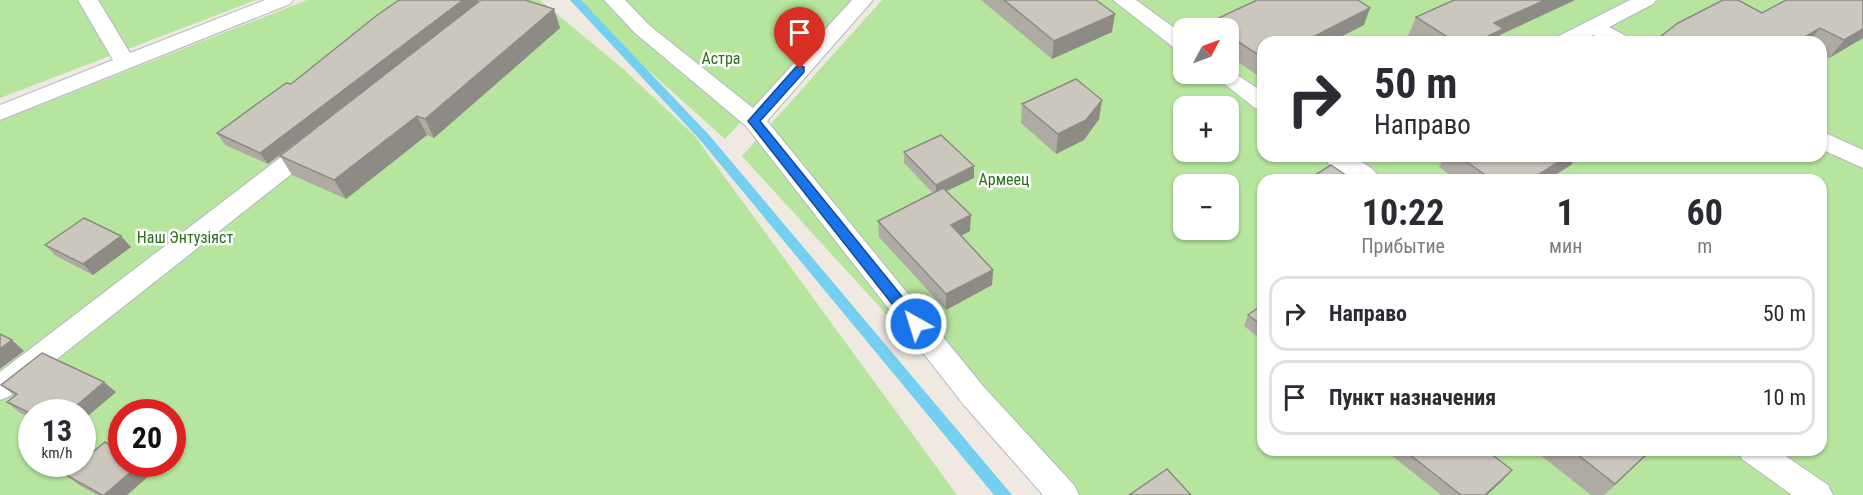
<!DOCTYPE html>
<html lang="ru">
<meta charset="utf-8">
<style>
:root{--surface:#fff;--page:#f7f7f7;--text:#2b2b33;--muted:#7c7c81;--line:#e1e1e2}
body{margin:0;font-family:"Roboto Condensed",sans-serif;background:var(--page);color:var(--text);height:100vh;display:flex;flex-direction:column;font-size:22px;white-space:nowrap}
*{box-sizing:border-box;margin:0}
p{font-size:20px;color:var(--muted)}
.icon{flex:none;width:33px;height:33px;fill:none;stroke:currentColor;stroke-width:2;stroke-linecap:round;stroke-linejoin:round}
.map{position:relative;flex:1;overflow:hidden}
.drawer{position:absolute;left:1257px;top:174px;width:570px;height:282px;display:flex;flex-direction:column;background:var(--surface);border-radius:18px;box-shadow:0 2px 4px #0004}
.drawer>*{flex:none}
.hud{position:absolute;left:1257px;top:36px;width:570px;height:126px;border-radius:18px;box-shadow:0 2px 4px #0004;background:#fff;color:var(--text);overflow:hidden}
.needle{width:39px;rotate:49deg}
.tools{position:absolute;left:1173px;top:18px;display:grid;gap:12px}
.tools a{display:grid;place-items:center;width:66px;height:66px;border-radius:12px;background:var(--surface);box-shadow:0 2px 4px #0004;font-size:30px}
.speed{position:absolute;left:18px;top:399px;display:flex;gap:12px;font-size:30px;font-weight:700;text-align:center}
.speed>*{display:grid;place-content:center;width:78px;height:78px;border-radius:50%;background:var(--surface);box-shadow:0 2px 4px #0004;line-height:1}
.speed small{font-size:15px;font-weight:400}
.speed .limit{border:9px solid #d22;background:#fff;color:#111}
.pin{position:absolute;display:grid;place-items:center;width:51px;height:51px;color:#fff;margin:-62px -26px;border-radius:50% 50% 50% 0;rotate:-45deg;box-shadow:0 0 6px #0007}
.pin .icon{rotate:45deg}
.me{position:absolute;width:66px;margin:-33px;rotate:321deg;stroke-linejoin:round;filter:drop-shadow(0 0 4px #0008)}
.turn{display:flex;align-items:center;gap:21px;height:126px;padding:0 18px;font-size:27px}
.turn .icon{width:78px;height:78px;stroke-width:2.5}
.turn b{display:block;font-size:42px;line-height:51px}
.eta{display:flex;justify-content:space-evenly;align-items:center;height:102px;text-align:center}
.eta b{font-size:36px;font-weight:700;line-height:42px}
ul{padding:0;list-style:none}
li{display:flex;align-items:center;gap:18px;height:75px;margin:0 12px 9px;padding:0 6px;border:3px solid var(--line);border-radius:18px}
li div{flex:1}
li b{display:block;font-size:22px}
li em{font-style:normal}
.map>svg:first-child{display:block}
.green{fill:#b6e59e;fill-rule:evenodd}
.lines{fill:none;stroke-linecap:round;stroke-linejoin:round}
.stream{fill:#75cff0;fill-rule:evenodd}
.lane-casing{stroke:#b4b7c1;stroke-width:2}
.lane{fill:#fff;fill-rule:evenodd}
.wall{fill:#afaba4}
.shaded-wall{fill:#8e8b86}
.building{fill:#cbc7bf;stroke:#8e8b86;stroke-width:1.5}
.route{fill:#1a73e8;stroke:#114b97;stroke-width:1.5}
.labels{text-anchor:middle;stroke-width:5;stroke-linejoin:round;paint-order:stroke}
.park-label{font-size:16px;fill:#2c6e1b;stroke:#fff}
</style>
<div class="map">
<svg width="1863" height="495" viewBox="0 0 1863 495">
<rect width="100%" height="100%" fill="#efe9e1"/>
<path class="green" d="M0,0H256L0,98Z
M307,0H540L622,68L694,135L957,495H0V121ZM32,412H82V464H32ZM122,412H172V464H122Z
M570,0H853L725,139Z
M882,0H1863V495H1051L742,156ZM1184,28H1228V74H1184ZM1263,42H1821V156H1263ZM1184,106H1228V152H1184ZM1263,180H1821V450H1263ZM1184,184H1228V230H1184Z"/>
<g class="lines">
<path class="stream" d="M570,0H581L709,135L1012,495H994L701,141Z"/>
<defs>
<path id="lane" d="M78,0H98L130,53L265,0H293L290,4L0,120V105L113,60Z
M604,0H625L649,25L753,108L852,0H873L767,121L983,386L1074,485L1079,495H1043L963,404L746,126L635,33Z
M1113,0H1136L1184,35V51L1177,50Z
M1630,0H1656L1653,4L1609,27L1630,38L1633,42H1607L1593,35L1578,42H1552L1555,38Z
M1228,69L1263,92V110L1255,108L1212,74H1228Z
M1821,131L1863,150V168L1821,149Z
M314,136L322,138L326,144L322,150L10,396L0,400V372L306,138Z
M1323,156C1346,156 1368,158 1381,180C1358,180 1337,179 1323,156Z
M1738,450H1777L1828,485L1833,495H1792L1742,459Z"/>
</defs>
<use href="#lane" class="lane-casing"/>
<use href="#lane" class="lane"/>
</g>
<path class="wall" d="M981,0H1096L1112,32L1052,59Z
M1454,0H1575L1500,35L1497,42H1418L1408,36L1416,17Z
M479,2L554,9L560,28L434,138L427,135L346,199L292,175L280,156L364,91L268,164L225,145L217,133L291,84Z
M1762,13L1863,38L1829,58L1821,53V42H1649Z
M1210,22L1364,25L1263,42V77L1261,78L1228,55V28H1208Z
M1102,100L1099,119L1084,140L1056,154L1021,123L1022,104Z
M904,152L974,178L946,191L970,231L961,236L993,270L992,285L946,310L879,237L878,221L933,193L904,163Z
M1445,156H1577L1571,165L1547,180H1457L1439,167Z
M45,245L131,247L93,275L56,256Z
M1263,304V341L1244,326L1248,315Z
M1,385L116,392L82,421V412H32V418L20,413L7,402L15,396Z
M1385,450H1486L1503,480L1487,495H1441Z
M1534,450H1652L1604,495H1591Z
M152,473L127,495H97L79,485L66,475Z"/>
<path class="shaded-wall" d="M463,0H478L479,3L268,164L260,153Z
M1545,0H1575L1500,35L1497,42H1476L1494,23Z
M1370,8L1364,25L1331,42H1303Z
M554,9L560,28L434,138L425,119Z
M1115,14L1112,32L1052,59L1054,41Z
M1820,28L1809,42H1796Z
M1863,29V38L1829,58L1844,40Z
M1102,100L1099,119L1084,140L1056,154L1058,134Z
M417,116L427,135L346,199L334,180Z
M1568,156H1577L1571,165L1547,180H1530Z
M974,166V178L936,196V185Z
M971,215L970,231L951,241V225Z
M121,236L131,247L93,275L83,264Z
M993,270L992,285L946,310V294Z
M12,340L24,351L0,369V349Z
M104,382L116,392L82,421V412H69Z
M1651,450H1652L1604,495L1615,484Z
M140,464L152,473L127,495H104Z
M1512,470L1503,480L1487,495H1485Z"/>
<path class="building" d="M399,0H463L260,153L217,133L286,83L291,84L376,16Z
M481,0H525L554,9L425,119L417,116L334,180L280,156Z
M1004,0H1096L1115,14L1054,41Z
M1257,0H1358L1370,8L1303,42H1263V58L1228,35V28H1219L1210,22Z
M1454,0H1545L1494,23L1503,29L1476,42H1455L1416,17Z
M1723,0H1738L1762,13L1786,0H1863V29L1844,40L1820,28L1796,42H1649L1661,36L1678,23Z
M1076,79L1102,100L1086,120L1058,134L1022,104Z
M941,135L974,166L936,185L904,152Z
M1458,156H1568L1530,180H1493Z
M1331,165L1353,180H1307Z
M943,188L971,215L951,225L993,270L946,294L878,221Z
M84,218L121,236L83,264L45,245Z
M1263,304V326L1248,315Z
M0,334L12,340L0,349Z
M42,353L104,382L69,412H32V414L7,402L17,394L1,385Z
M105,442L122,452V464H140L104,495H102L66,475L79,464H82V461Z
M1404,450H1486L1512,470L1485,495H1461Z
M1572,450H1651L1615,484Z
M1167,469L1191,495H1129Z"/>
<path class="route" d="M800,66L804,67V72L760,121L921,320L923,324L921,328H911L748,121L796,67Z"/>
<g class="labels">
<g class="park-label">
<text x="721" y="64">Астра</text>
<text x="1004" y="185">Армеец</text>
<text x="185" y="243">Наш Энтузіяст</text>
</g>
</g>
</svg>
<div class="tools">
<a><svg class="needle" viewBox="-14 -14 28 28"><path d="M0-13l5 13h-10z" fill="#e53935"/><path d="M0 13l5-13h-10z" fill="#7c7c81"/></svg></a>
<a>+</a>
<a>−</a>
</div>
<div class="speed"><div>13<small>km/h</small></div><div class="limit">20</div></div>
<div class="pin" style="left:800px;top:69px;background:#d93025"><svg class="icon" aria-label="arrive" viewBox="0 0 24 24"><path d="M6 21V4h12l-3 4 3 4H6"/></svg></div>
<svg class="me" style="left:916px;top:324px" viewBox="-20 -20 40 40"><circle r="17" fill="#1a73e8" stroke="#fff" stroke-width="3"/><path d="M0-11L8 9 0 5-8 9z" fill="#fff"/></svg>
<div class="hud">
<div class="turn"><svg class="icon" aria-label="right" viewBox="0 0 24 24"><path d="M7 20v-9h11M14 6l5 5-5 5"/></svg><div><b>50 m</b>Направо</div></div>
</div>
<section class="drawer">
<div class="eta">
<div><b>10:22</b><p>Прибытие</p></div>
<div><b>1</b><p>мин</p></div>
<div><b>60</b><p>m</p></div>
</div>
<ul>
<li><svg class="icon" aria-label="right" viewBox="0 0 24 24"><path d="M7 20v-9h11M14 6l5 5-5 5"/></svg><div><b>Направо</b></div><em>50 m</em></li>
<li><svg class="icon" aria-label="arrive" viewBox="0 0 24 24"><path d="M6 21V4h12l-3 4 3 4H6"/></svg><div><b>Пункт назначения</b></div><em>10 m</em></li>
</ul>
</section>
</div>
